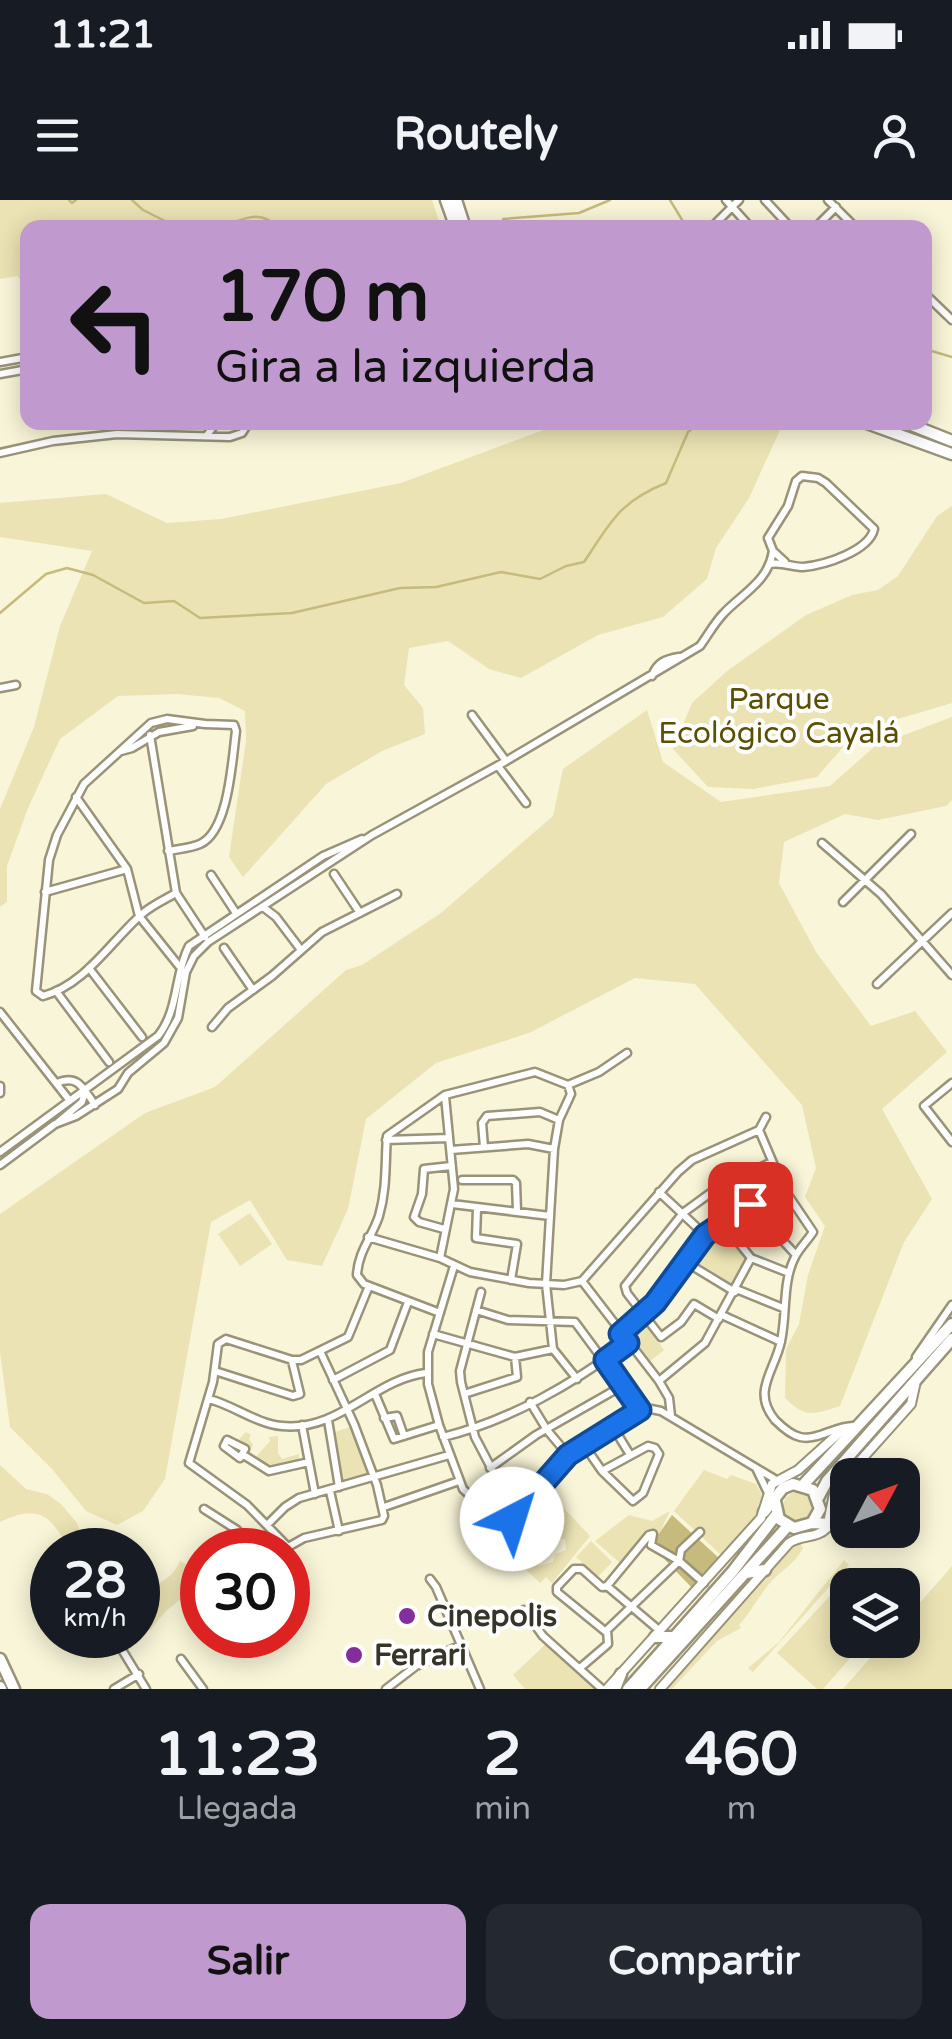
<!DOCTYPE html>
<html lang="es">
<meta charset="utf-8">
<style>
:root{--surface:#171b24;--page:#242831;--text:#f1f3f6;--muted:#9ea1a6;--accent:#c09ace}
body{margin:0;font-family:"Varela Round",sans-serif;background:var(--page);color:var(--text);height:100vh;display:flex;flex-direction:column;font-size:38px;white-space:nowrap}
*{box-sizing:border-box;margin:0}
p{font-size:32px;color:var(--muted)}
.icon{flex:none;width:55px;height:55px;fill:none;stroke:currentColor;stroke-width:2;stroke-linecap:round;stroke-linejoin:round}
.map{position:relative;height:1489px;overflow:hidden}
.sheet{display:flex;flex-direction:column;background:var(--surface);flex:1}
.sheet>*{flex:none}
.top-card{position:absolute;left:20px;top:20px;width:912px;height:210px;border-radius:20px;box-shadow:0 5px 25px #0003;background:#c09ace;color:#111;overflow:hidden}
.needle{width:65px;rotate:49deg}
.fabs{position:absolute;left:830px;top:1258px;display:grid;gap:20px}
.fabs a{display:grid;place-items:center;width:90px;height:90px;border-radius:20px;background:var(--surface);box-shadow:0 5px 25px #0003;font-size:50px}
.speed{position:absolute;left:30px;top:1328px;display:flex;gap:20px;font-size:50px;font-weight:700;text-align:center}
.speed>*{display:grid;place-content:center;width:130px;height:130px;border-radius:50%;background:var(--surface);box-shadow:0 5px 25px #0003;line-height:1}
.speed small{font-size:25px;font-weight:400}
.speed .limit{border:15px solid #d22;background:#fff;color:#111}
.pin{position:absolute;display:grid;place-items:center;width:85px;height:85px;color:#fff;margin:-42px;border-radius:20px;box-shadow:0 5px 15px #0006}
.me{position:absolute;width:110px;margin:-55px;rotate:40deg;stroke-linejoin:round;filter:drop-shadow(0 0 8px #0008)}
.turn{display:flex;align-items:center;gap:35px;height:210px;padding:0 30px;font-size:45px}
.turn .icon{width:130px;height:130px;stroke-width:2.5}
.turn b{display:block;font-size:70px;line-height:85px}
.eta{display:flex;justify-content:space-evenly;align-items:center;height:170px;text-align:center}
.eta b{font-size:60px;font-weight:800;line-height:70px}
.primary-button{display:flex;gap:20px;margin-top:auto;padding:20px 30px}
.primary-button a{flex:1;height:115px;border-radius:20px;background:var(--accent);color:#111;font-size:40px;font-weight:800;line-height:115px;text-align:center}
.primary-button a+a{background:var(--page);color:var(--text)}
.status{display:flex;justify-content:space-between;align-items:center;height:70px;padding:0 50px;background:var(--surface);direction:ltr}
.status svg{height:28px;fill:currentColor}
header{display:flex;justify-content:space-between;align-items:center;height:130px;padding:0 30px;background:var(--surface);font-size:45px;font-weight:800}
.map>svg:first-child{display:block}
.green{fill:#ebe3b4}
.water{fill:#c6bb7d}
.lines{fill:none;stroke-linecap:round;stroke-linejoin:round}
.stream{stroke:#c6bb7d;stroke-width:2.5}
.minor-casing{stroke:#989379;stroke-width:11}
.tertiary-casing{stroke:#989379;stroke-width:12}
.primary-casing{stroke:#989379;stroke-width:15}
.minor{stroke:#fff;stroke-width:6}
.tertiary{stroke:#fff;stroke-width:8}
.primary{stroke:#fff;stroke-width:10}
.route-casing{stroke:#114b97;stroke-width:25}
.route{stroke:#1a73e8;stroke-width:18}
.poi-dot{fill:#842e9d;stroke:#fff;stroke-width:4}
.labels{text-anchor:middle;stroke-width:8;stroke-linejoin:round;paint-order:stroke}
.park-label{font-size:30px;fill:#5b5000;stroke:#fff}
.poi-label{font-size:30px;font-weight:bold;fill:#36352a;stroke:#fff;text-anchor:start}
</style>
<div class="status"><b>11:21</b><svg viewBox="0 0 49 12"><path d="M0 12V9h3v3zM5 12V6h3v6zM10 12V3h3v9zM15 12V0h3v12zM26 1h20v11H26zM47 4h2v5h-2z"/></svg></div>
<header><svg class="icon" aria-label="menu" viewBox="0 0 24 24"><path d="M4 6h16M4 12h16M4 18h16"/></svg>Routely<svg class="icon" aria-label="person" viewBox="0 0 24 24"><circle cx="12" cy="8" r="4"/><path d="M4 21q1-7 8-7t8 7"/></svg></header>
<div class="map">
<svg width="952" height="1489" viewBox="0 0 952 1489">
<rect width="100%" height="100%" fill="#f9f5d8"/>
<path class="green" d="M0,0H432L441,27L28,28L27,85L17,76L0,79Z
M755,222L780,230L749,298L716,348L707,379L663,417L598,435L521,478L489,469L448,441L409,448L404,485L423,508L425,534L382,551L326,584L243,677L229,657L246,541L245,511L219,498L178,494L118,496L60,539L28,608L7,666V702L0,707V609L34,527L60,426L92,351L0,337V303L106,294L167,323L221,319L401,283L546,229V223Z
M952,306V503L857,531L817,577L753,589L708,587L673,549L692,503L727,471L806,415L852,395L878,390L898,376L937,316Z
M647,510L663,562L721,602L830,586L875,546L952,517V600L946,606L878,620L845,614L784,642L779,683L816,752L871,826L915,811L947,852L882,909L932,999L904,1042L840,1206C814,1214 806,1219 785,1198L786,1149L799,1124L808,1075L825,1026L805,997L816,968L802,905L695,784L635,778L529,833L436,863L366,919L348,1009L322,1066L287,1060L250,1000L211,1022L165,1279L143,1311L117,1325L86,1311L52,1269L10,1227L0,1152V1014L145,913L215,887L346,770L362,765L441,713L553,616L563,569Z
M250,1013L272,1044L240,1066L218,1034Z
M719,1031L726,1034L747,1059L734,1085L691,1058Z
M644,1121L664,1150L650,1161L629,1133Z
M350,1227L354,1231L369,1274L343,1279L342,1282L332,1233Z
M246,1232L251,1235L249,1239L253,1245L249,1253L256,1257L270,1241L269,1237L278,1236V1253L282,1259L299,1254V1263L272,1269L247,1255L248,1247L239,1239Z
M0,1265L26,1289L47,1294L61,1304L77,1323L88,1350H70C51,1316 39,1303 0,1322Z
M704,1270L727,1279L731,1275L756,1284L762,1295L755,1316L721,1355L674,1311Z
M546,1289L590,1336L552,1383L546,1377L540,1383L516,1360L525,1352L535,1355L539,1366L553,1362L555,1354L566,1350L565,1339H558V1334H551L549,1321H536L534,1327L526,1329L528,1339L516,1334L508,1341L506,1339Z
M783 1307a15 15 0 1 1 30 0a15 15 0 1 1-30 0Z
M670,1311L660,1332L646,1333L620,1363L595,1341L629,1315L652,1321Z
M591,1341L612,1362L598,1377L576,1357Z
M800,1343L803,1348C795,1364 779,1372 769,1384C759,1396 751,1412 739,1425L741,1428L717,1441L672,1489L667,1487L791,1346Z
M844,1360L849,1365L753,1472L748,1468L779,1442Z
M180,1361L199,1370L196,1387L166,1411L150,1430L138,1429V1399C152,1385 173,1380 180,1361Z
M952,1366V1489H843L886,1440H902L903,1422Z
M851,1373L863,1385H848V1440H866L823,1489H817L777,1453Z
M549,1441L597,1489H525L513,1475Z"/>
<path class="water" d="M672,1315L720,1359L692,1388L651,1345Z"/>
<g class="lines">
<path class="stream" d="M69,0L72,3L76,0
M132,0L143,10L179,28
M670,0L687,28
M503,19L579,13L610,0
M220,28C243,19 260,8 279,28
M925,149L952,157
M0,413L46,374L67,368L93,375L144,403L174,401L200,418L292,413L400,388L436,387L501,372L540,379L566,366L584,362C611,322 619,302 666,283L688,232L700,222"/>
<defs>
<path id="minor" d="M726,0L751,28
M765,0L791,28
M828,0L856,28
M711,28L739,0
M815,28L836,7
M925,94L952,120
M0,162L28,157
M0,174L28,169
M207,235L217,222
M0,253L53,241L117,234L230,237L242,233L249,222
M770,364C783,362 792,367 803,367C825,365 869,351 874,329L826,283L818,278L802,276L796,281L788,306L768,338L773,351L785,362
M652,476C657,462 666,459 679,457
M0,488L16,485
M472,515L506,561
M150,535L176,693L205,737
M121,551L132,548L159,532L193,526
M498,566L526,603
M76,597L127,669L139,716L179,766
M822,643L881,694L952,775
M168,651C178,649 191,648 200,644C229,631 232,560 236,531L234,525L205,524
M334,674L360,713
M211,675L236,713
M45,692L127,669
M176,693C164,700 152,705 142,714C111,741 85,785 43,796L36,791L49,660L57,635L84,584L151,523L167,519L205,524
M843,702L911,634
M263,707L276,717L301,750
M224,748L253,790
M89,768L142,837
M877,784L952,713
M56,791L109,862
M0,812L70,901
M212,827L228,808L272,776L322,732L397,694
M57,883C78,874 83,888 95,905
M952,883L924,906L952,942
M568,885L571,894L559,920L554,949L546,1084L553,1149L577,1179
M568,885L599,872L627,853
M0,886V893
M57,923L82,902L85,892
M759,930L784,989L813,1032C807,1041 799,1049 795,1057C782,1082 787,1114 781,1141C775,1171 751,1191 775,1220C782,1227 791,1235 800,1237C817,1241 835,1226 853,1226
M386,940L449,938
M484,947L482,923L487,916L540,912L559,920
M451,950L528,944L554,949
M0,952L158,836C179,810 174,775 189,746L323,656L362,639
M0,965L55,924L76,916L118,889L128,873L164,843L178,818L186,772L194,756L208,742L372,635L506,561L700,446C708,435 715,422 724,413C743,393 768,382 773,351
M462,980H513L516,983L517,1011
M659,992L705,1035
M452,1004L550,1016
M749,1004L796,1055
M477,1008L476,1038L517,1044L511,1080
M723,1023L751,1058L789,1073
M444,1029L419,1022L414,1017L422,994L424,969L451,966
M368,1037L440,1058L470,1072L529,1083L564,1085L582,1081L678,972L692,960L759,930L766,917
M440,1058L454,989L445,896
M684,1061L735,1092
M454,1066L428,1152V1184L439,1225L463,1289L505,1329
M582,1081L659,1181L669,1198L671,1216
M736,1089L783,1108
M476,1110L508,1120L575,1122L640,1210
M440,1113L364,1084L357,1075C358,1052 372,1037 379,1016C387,988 385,963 387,936L445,895L535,872L568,885
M722,1115L781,1142
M719,1119L694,1104L681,1122L661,1137L627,1093L625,1086L683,1013L720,986L772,962
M433,1134L515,1157L553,1149
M620,1134L655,1103L705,1035L749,1004L784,989
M320,1151L354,1224L377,1285L384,1316L382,1320L304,1338L288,1347L247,1305L189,1263L213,1182L218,1144L226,1139L292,1160H301L348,1137L369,1086
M916,1157L952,1105
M215,1171L293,1196L300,1194L292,1161
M333,1180L390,1150L408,1102
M659,1181L705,1143L751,1058
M375,1194L394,1239L439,1225
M464,1194L517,1177L515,1157
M209,1199C233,1205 257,1224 282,1226C339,1232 374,1179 426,1173
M530,1202L547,1230L568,1255
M384,1218L397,1216L404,1236
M328,1220L339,1287
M302,1225L315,1294
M613,1227L629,1253
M443,1237C511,1220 572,1184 628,1143
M584,1245L602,1271
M648,1246L655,1248L659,1254L643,1293L633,1301L602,1271Z
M242,1254L240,1258L224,1246L227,1240L245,1249L242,1254L269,1271L309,1262
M490,1268L536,1235L622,1186
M756,1268L768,1293
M330,1291L339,1331
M478,1304L497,1279L475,1237L461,1182L460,1171L481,1092
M384,1307L459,1281
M204,1309L237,1330L254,1350
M267,1325L285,1307L299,1298L449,1255
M491,1348L568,1255L632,1214L651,1209L661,1211L778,1281
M430,1379L436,1387L480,1489
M607,1386L649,1335L653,1334L651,1345L679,1361L681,1350L700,1332
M524,1410L543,1436L602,1489
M606,1432L557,1392V1387L574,1369H582L602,1387L607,1386L660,1431
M113,1435L146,1489
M181,1459L203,1489
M580,1468L608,1444L607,1430L679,1361L704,1383
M114,1489L139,1474
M386,1489L416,1466L461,1445"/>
<path id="tertiary" d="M607,1489L761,1318L772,1284L798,1270L839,1233L856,1227
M660,1489L789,1343C802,1334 816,1339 827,1328L835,1289L911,1204L916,1181"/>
<path id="primary" d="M446,0L456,28
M456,0L465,28
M864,222L952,254
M904,222L952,241
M804,1284L952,1124
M818,1298L827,1281L952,1139
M764,1312L783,1288L793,1284L813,1290L820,1309L812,1323L794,1328L779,1319L775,1301
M812,1323L830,1324
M746,1373L765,1370
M655,1437H674
M0,1459L14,1489
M0,1487L1,1489
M615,1489L621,1474
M628,1489L733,1371L776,1315
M640,1489L788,1326"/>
</defs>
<use href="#minor" class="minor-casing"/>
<use href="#tertiary" class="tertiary-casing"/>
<use href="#primary" class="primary-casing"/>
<use href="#minor" class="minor"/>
<use href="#tertiary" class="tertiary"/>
<use href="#primary" class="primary"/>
</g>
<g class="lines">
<defs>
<path id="route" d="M512,1319L568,1255L640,1210L605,1160L628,1143L620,1134L655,1103L705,1035L750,1004"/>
</defs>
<use href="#route" class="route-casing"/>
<use href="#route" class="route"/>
</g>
<g class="poi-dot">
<circle cx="407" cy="1416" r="10"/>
<circle cx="354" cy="1455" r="10"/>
</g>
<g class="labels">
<g class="park-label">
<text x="779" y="509">Parque<tspan x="779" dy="34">Ecológico Cayalá</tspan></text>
</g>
<g class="poi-label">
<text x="427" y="1426">Cinepolis</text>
<text x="374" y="1465">Ferrari</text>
</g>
</g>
</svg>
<div class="fabs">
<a><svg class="needle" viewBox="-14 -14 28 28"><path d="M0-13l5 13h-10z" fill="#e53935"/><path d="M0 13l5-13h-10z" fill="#9ea1a6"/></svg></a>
<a><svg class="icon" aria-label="layers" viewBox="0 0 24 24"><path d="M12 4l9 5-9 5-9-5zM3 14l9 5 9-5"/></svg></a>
</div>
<div class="speed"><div>28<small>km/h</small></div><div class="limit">30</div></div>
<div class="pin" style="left:750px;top:1004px;background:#d93025"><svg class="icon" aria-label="arrive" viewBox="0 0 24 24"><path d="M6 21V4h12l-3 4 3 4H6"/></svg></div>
<svg class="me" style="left:512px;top:1319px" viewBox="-20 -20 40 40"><circle r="19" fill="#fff"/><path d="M0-13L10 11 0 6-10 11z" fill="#1a73e8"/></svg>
<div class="top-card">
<div class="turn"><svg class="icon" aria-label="left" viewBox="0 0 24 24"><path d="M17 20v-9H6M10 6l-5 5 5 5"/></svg><div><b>170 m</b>Gira a la izquierda</div></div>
</div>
</div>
<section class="sheet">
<div class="eta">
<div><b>11:23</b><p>Llegada</p></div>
<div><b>2</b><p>min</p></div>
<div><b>460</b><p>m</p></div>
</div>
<div class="primary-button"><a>Salir</a><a>Compartir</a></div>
</section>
